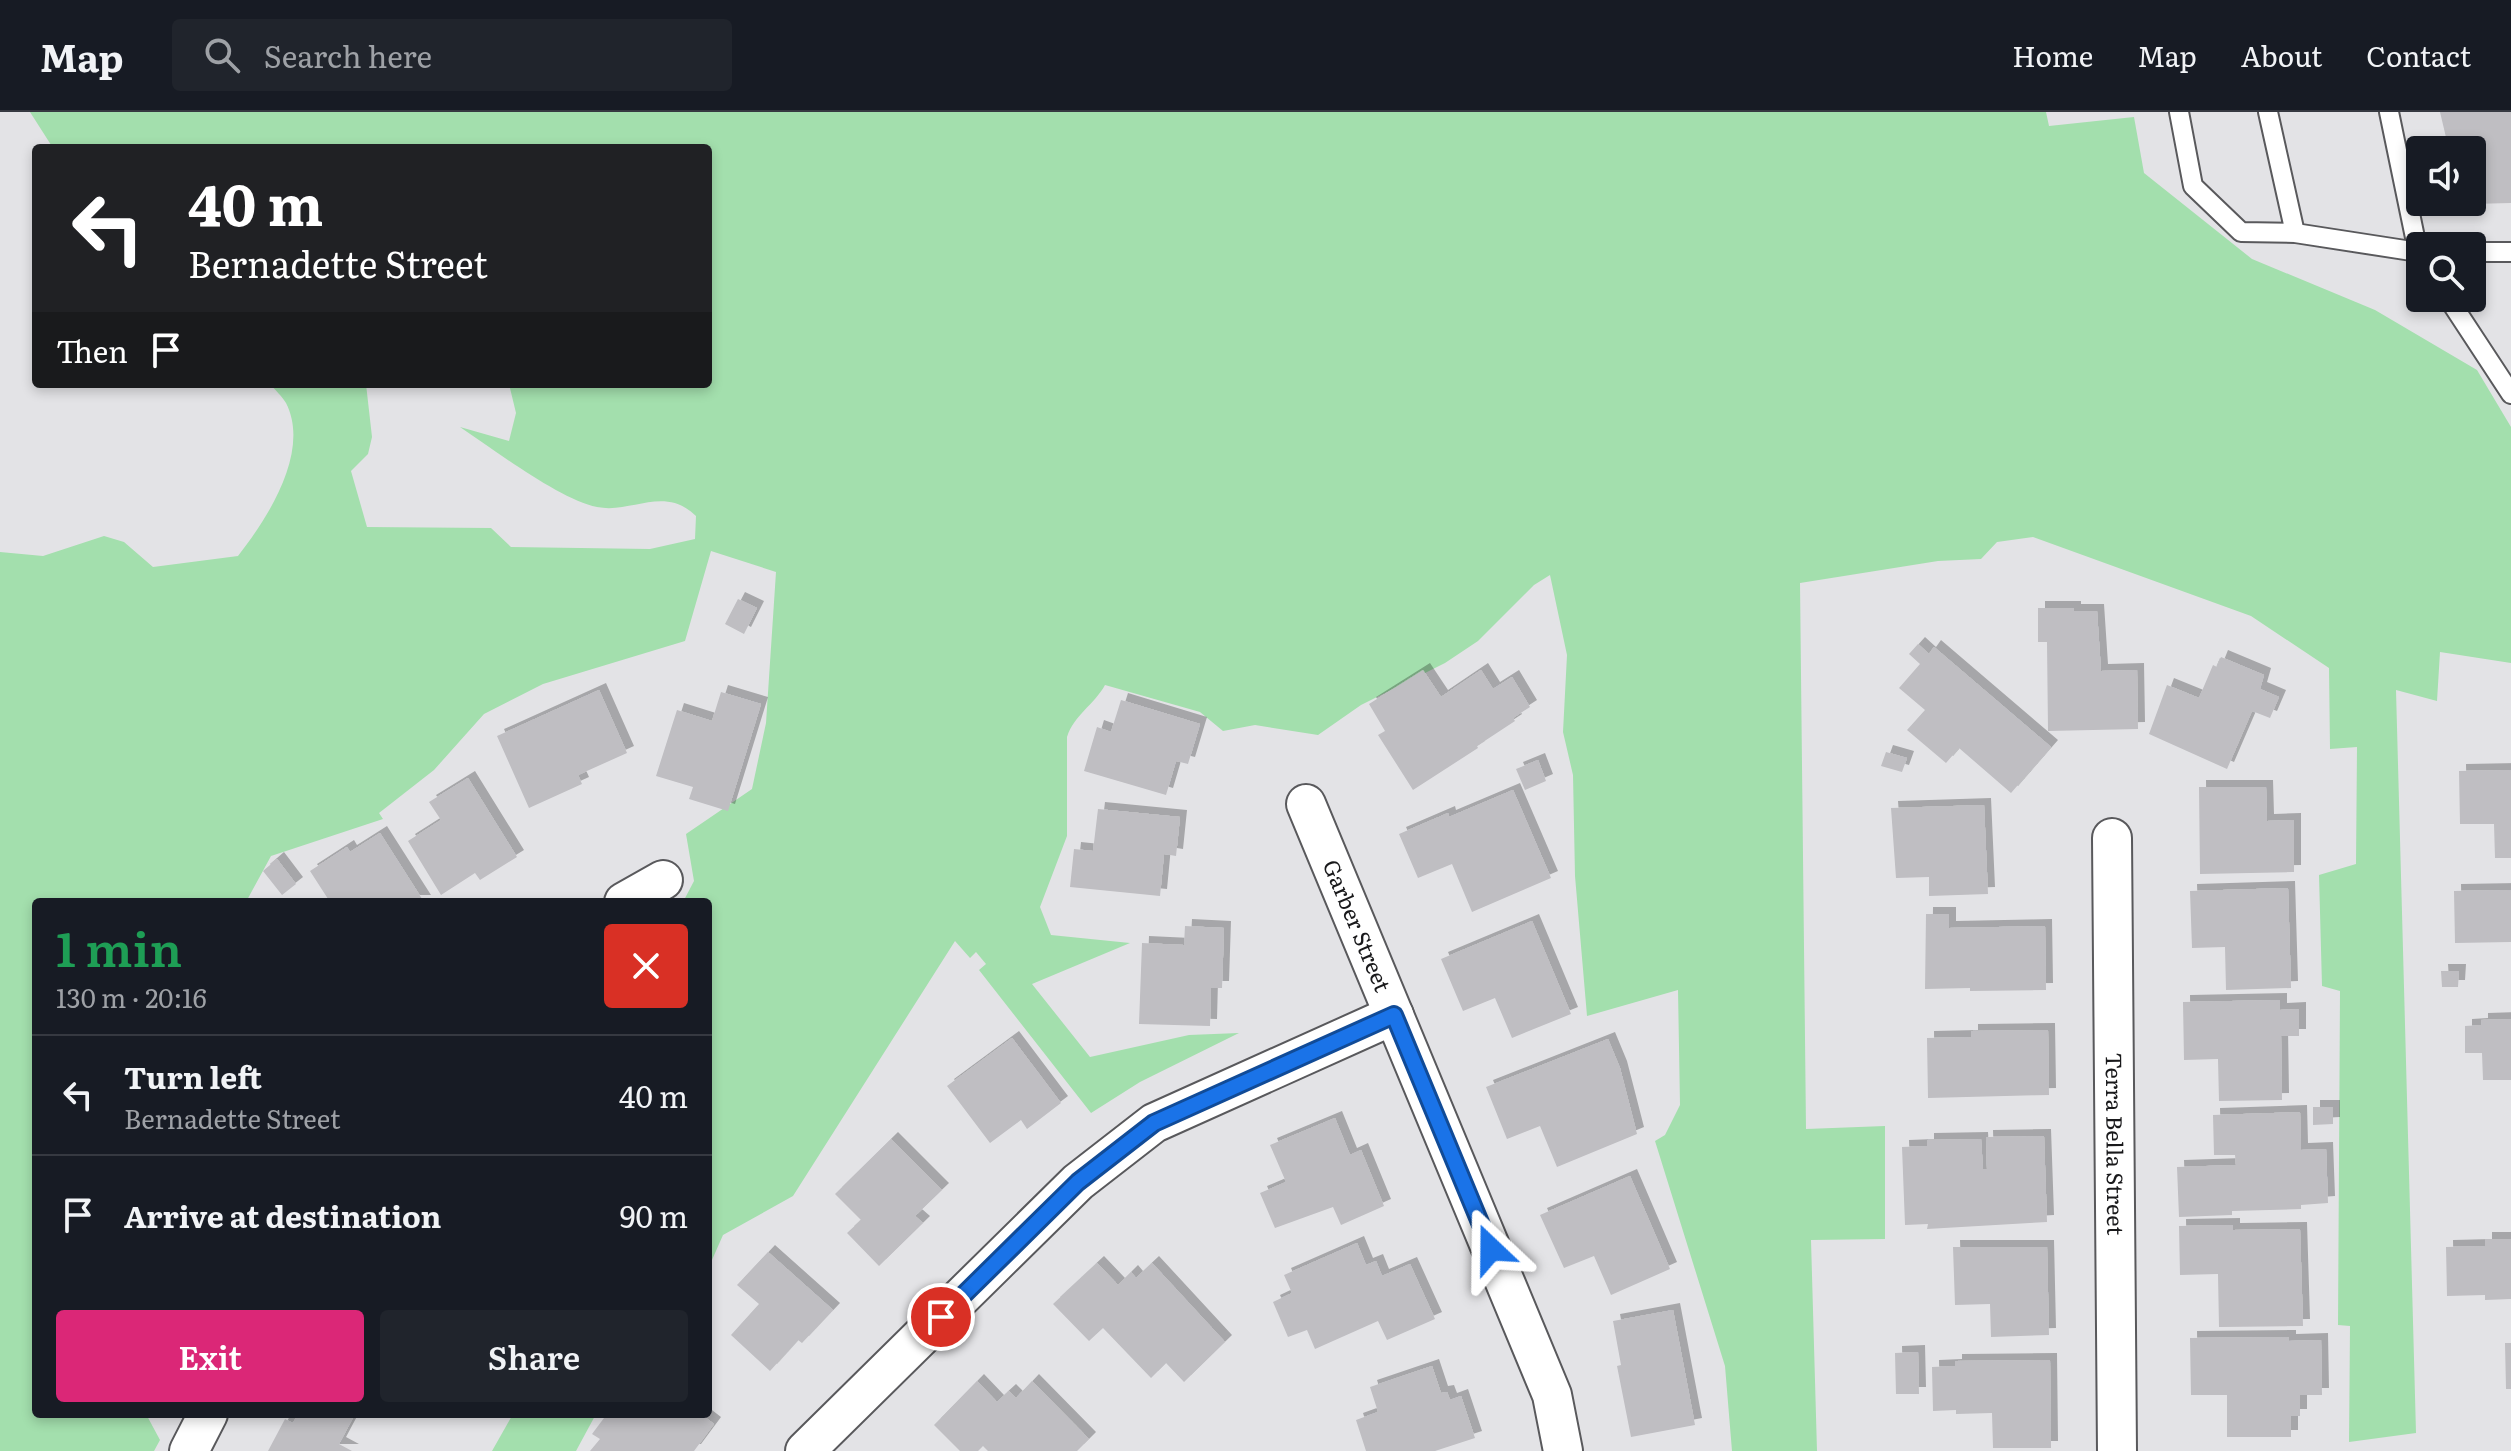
<!DOCTYPE html>
<meta charset="utf-8">
<style>
:root{--surface:#171b24;--page:#20242c;--text:#f1f3f6;--muted:#9ea1a6;--line:#363941;--accent:#db2777}
body{margin:0;font-family:Literata,serif;background:var(--page);color:var(--text);height:100vh;display:flex;flex-direction:column;font-size:30px;white-space:nowrap}
*{box-sizing:border-box;margin:0}
p{font-size:26px;color:var(--muted)}
.icon{flex:none;width:44px;height:44px;fill:none;stroke:currentColor;stroke-width:2;stroke-linecap:round;stroke-linejoin:round}
.map{position:relative;flex:1;overflow:hidden}
.drawer{position:absolute;left:32px;top:786px;width:680px;height:520px;display:flex;flex-direction:column;background:var(--surface);border-radius:8px;box-shadow:0 4px 12px #0003}
.drawer>*{flex:none}
.banner{position:absolute;left:32px;top:32px;width:680px;height:244px;border-radius:8px;box-shadow:0 4px 12px #0003;background:#202124;color:#fff;overflow:hidden}
.fabs{position:absolute;left:2406px;top:24px;display:grid;gap:16px}
.fabs a{display:grid;place-items:center;width:80px;height:80px;border-radius:8px;background:var(--surface);box-shadow:0 4px 12px #0003;font-size:40px}
.pin{position:absolute;display:grid;place-items:center;width:68px;height:68px;color:#fff;margin:-34px;border:4px solid #fff;border-radius:50%;box-shadow:0 2px 8px #0007}
.me{position:absolute;width:88px;margin:-44px;rotate:337deg;stroke-linejoin:round;filter:drop-shadow(0 0 6px #0008)}
.turn{display:flex;align-items:center;gap:28px;height:168px;padding:0 24px;font-size:36px}
.turn .icon{width:104px;height:104px;stroke-width:2.5}
.turn b{display:block;font-size:56px;line-height:68px}
.then{display:flex;align-items:center;height:76px;padding:0 24px;background:#0003;gap:16px;font-size:30px}
.round{display:grid;place-items:center;flex:none;width:84px;height:84px;border-radius:8px;background:var(--page)}
.overview{display:flex;align-items:center;justify-content:space-between;height:136px;padding:0 24px}
h1{font-size:48px;font-weight:600;line-height:60px;color:#1e9e55}
.button{display:flex;gap:16px;margin-top:auto;padding:16px 24px}
.button a{flex:1;height:92px;border-radius:8px;background:var(--accent);color:#fff;font-size:32px;font-weight:600;line-height:92px;text-align:center}
.button a+a{background:var(--page);color:var(--text)}
ul{padding:0;list-style:none}
li{display:flex;align-items:center;gap:24px;height:120px;padding:0 24px;border-top:2px solid var(--line)}
li div{flex:1}
li b{display:block;font-size:30px}
li em{font-style:normal}
header{display:flex;align-items:center;gap:48px;box-sizing:border-box;height:112px;padding:0 40px;background:var(--surface);border-bottom:2px solid var(--line)}
header strong{font-size:38px}
nav{display:flex;gap:44px;margin-inline-start:auto;font-size:28px}
.search{width:560px;height:72px;background:var(--page);display:flex;align-items:center;gap:20px;box-sizing:border-box;padding:0 28px;border-radius:8px;color:var(--muted);font-size:30px}
.map>svg:first-child{display:block}
.green{fill:#a3dfad}
.building{fill:#bfbec2;filter:url(#shadow)}
.lines{fill:none;stroke-linecap:round;stroke-linejoin:round}
.service-casing{stroke:#59595c;stroke-width:22}
.minor-casing{stroke:#59595c;stroke-width:42}
.service{stroke:#fff;stroke-width:18}
.minor{stroke:#fff;stroke-width:38}
.route-casing{stroke:#114b97;stroke-width:20}
.route{stroke:#1a73e8;stroke-width:14}
.labels{text-anchor:middle;stroke-width:7;stroke-linejoin:round;paint-order:stroke}
.street-label{font-size:22px;fill:#19191b;stroke:#e3e3e6}
</style>
<header>
<strong>Map</strong>
<div class="search"><svg class="icon" aria-label="search" viewBox="0 0 24 24"><circle cx="10" cy="10" r="6"/><path d="M15 15l6 6"/></svg>Search here</div>
<nav><a>Home</a><a>Map</a><a>About</a><a>Contact</a></nav>
</header>
<div class="map">
<svg width="2511" height="1339" viewBox="0 0 2511 1339">
<defs>
<filter id="shadow"><feDropShadow dx="7" dy="-7" stdDeviation="0" flood-color="#0004"/></filter>
</defs>
<rect width="100%" height="100%" fill="#e3e3e6"/>
<path class="green" d="M30,0H2046L2049,14L2134,5L2144,61L2252,147L2375,198L2477,258L2511,315V551L2440,540L2437,589L2396,578L2416,1321L2349,1330L2350,1214L2338,1213L2340,879L2322,874L2319,763L2356,752L2357,635L2330,637L2329,556L2251,504L2033,425L1997,430L1981,447L1938,449L1800,471L1806,1017L1885,1014V1127L1811,1128L1817,1339H1732L1725,1254L1655,1029L1665,1023L1680,993L1678,878L1587,904L1575,764L1573,663L1563,620L1567,543L1550,463L1534,473L1478,529L1445,551L1361,593L1318,623L1255,613L1223,619L1200,600L1105,573C1094,593 1074,603 1067,625V724L1040,795L1051,823L1130,831L1032,872L1090,945L1189,923L1239,921L1140,970L1091,1001L979,858L986,852L976,840L970,846L955,829L793,1084L723,1123L708,1157V790H683L694,769L686,722L752,677L766,611L776,460L711,439L685,529L543,572L484,602L434,658L379,701L383,707L271,744L246,790H36V1302H146L160,1328L154,1339H0V440L43,444L104,424L124,430L153,455L238,444C267,407 311,340 286,291C282,284 275,278 270,272H366L372,325L368,342L351,359L367,415L491,416L511,435L650,437L695,427L696,404C664,373 632,402 597,395C560,388 493,337 460,315L509,329L516,301L509,272H708V36H53Z
M513,1302H596L576,1339H492Z"/>
<path class="building" d="M2440,0H2511V91L2472,92V38H2449Z
M738,487L757,496L744,522L725,512Z
M2038,496H2074V499H2097L2101,559L2137,558L2138,617L2048,619L2047,530H2038Z
M1918,532L1929,542L1934,535L2051,635L2011,681L1959,636L1946,651L1907,618L1925,598L1899,576L1920,552L1909,542Z
M2221,545L2264,563L2260,577L2279,585L2270,606L2252,599L2227,657L2149,622L2167,573L2199,586L2213,553L2217,555Z
M1423,558L1441,585L1481,558L1493,577L1512,565L1530,595L1513,606L1515,609L1477,634L1478,636L1413,678L1378,623L1385,619L1369,592Z
M599,578L627,641L578,663L582,672L529,696L497,624Z
M721,580L761,592L728,699L689,687L693,675L656,664L677,598L712,609Z
M1121,588L1200,612L1188,652L1176,649L1166,683L1084,659L1097,615L1111,620Z
M1886,640L1907,646L1902,660L1881,654Z
M1538,648L1546,669L1525,678L1516,657Z
M2511,658V746H2495L2494,712H2460L2459,659Z
M468,666L517,745L480,768L475,761L441,783L408,729L441,708L429,690Z
M2199,675H2266L2267,709L2294,708V760L2200,762Z
M1513,678L1551,766L1472,800L1452,752L1418,766L1399,722L1448,701L1449,705Z
M1984,693L1988,782L1929,784V765L1896,766L1891,696Z
M1098,697L1180,705L1176,744L1164,742L1160,784L1070,775L1074,737L1093,739Z
M380,721L424,790H330L310,759L347,735L350,740Z
M277,747L296,772L282,783L263,759Z
M2288,776L2291,876L2226,878L2225,835L2192,836L2190,779Z
M2511,778V830L2455,831L2454,779Z
M1926,802H1949V816L2045,814L2046,878L1970,879V876L1925,877Z
M1532,809L1571,902L1512,926L1495,886L1463,899L1441,847Z
M1185,814L1224,816L1222,876H1211L1210,914L1139,912L1142,831L1184,833Z
M2441,859H2459L2458,875H2442Z
M2280,888V898L2299,897V924H2281L2282,988L2219,989L2218,947L2184,948L2183,890Z
M2511,907V968H2483L2482,941H2465V914L2481,913V908Z
M2048,918L2049,983L1928,986L1927,926L1971,925V919Z
M1012,926L1061,991L1027,1017L1021,1008L990,1031L947,974Z
M1608,927L1620,956L1637,1022L1557,1055L1540,1014L1507,1027L1486,975Z
M2313,995H2333V1012L2313,1013Z
M2300,1000L2301,1038L2326,1037L2328,1091L2301,1093V1097L2232,1099V1103L2179,1105L2177,1055L2236,1053L2235,1043H2214L2213,1003Z
M1335,1006L1350,1043L1361,1038L1384,1094L1341,1113L1333,1095L1275,1116L1260,1081L1286,1070L1270,1033Z
M2044,1024L2047,1110L1927,1117L1928,1112L1905,1113L1902,1035L1927,1034V1028L1981,1027L1983,1057H1987L1986,1025Z
M891,1027L942,1078L915,1104L923,1111L879,1154L847,1121L861,1108L835,1082Z
M1630,1064L1670,1157L1611,1183L1594,1144L1564,1156L1540,1103Z
M2233,1113V1118L2300,1117L2303,1214L2219,1215L2218,1162L2180,1163L2179,1114Z
M2485,1127H2511V1187L2485,1188V1183L2447,1184L2446,1135L2485,1134Z
M1357,1131L1366,1153L1376,1149L1382,1164L1410,1152L1435,1207L1387,1228L1378,1209L1315,1237L1307,1218L1288,1225L1273,1190L1292,1181L1284,1163Z
M1953,1135H2047L2049,1223L1991,1225L1990,1192L1955,1193Z
M768,1140L833,1198L802,1231L798,1228L770,1259L731,1223L759,1192L737,1173Z
M1097,1151L1118,1173L1131,1160L1136,1166L1152,1151L1225,1230L1184,1270L1166,1251L1151,1266L1103,1216L1089,1229L1053,1192Z
M1673,1198L1695,1313L1631,1325L1617,1254L1621,1253L1613,1209Z
M2289,1225V1229L2321,1228L2322,1283H2300V1304H2291V1325H2227V1283H2191L2190,1226Z
M2505,1231H2511V1277H2506Z
M1918,1240L1919,1282H1896L1895,1241Z
M2050,1248L2051,1336H1993L1992,1301L1956,1302V1298L1933,1299L1932,1255L1955,1254V1249Z
M1432,1254L1441,1281L1447,1280L1450,1288L1461,1284L1475,1326L1435,1339H1366L1356,1308L1378,1300L1370,1275Z
M977,1269L997,1290L1009,1279L1016,1286L1032,1269L1089,1327L1077,1339H988L983,1334L978,1339H960L934,1313Z
M298,1302H355L339,1332L352,1339H268L285,1307L293,1311Z
M607,1302H701L714,1312L694,1339H590L600,1327L592,1322Z"/>
<g class="lines">
<defs>
<path id="service" d="M2179,0L2193,74L2241,120L2295,121L2418,140L2389,0
M2268,0L2295,121
M2472,140H2511
M2448,186L2511,282"/>
<g id="minor">
<path id="s1" d="M1306,692L1552,1283L1563,1339"/>
<path id="s2" d="M2112,726L2117,1339"/>
<path d="M624,790L663,768"/>
<path d="M189,1339L208,1302"/>
<path d="M805,1339L1078,1070L1154,1011L1394,903"/>
</g>
</defs>
<use href="#service" class="service-casing"/>
<use href="#minor" class="minor-casing"/>
<use href="#service" class="service"/>
<use href="#minor" class="minor"/>
</g>
<g class="lines">
<defs>
<path id="route" d="M941,1205L1078,1070L1154,1011L1394,903L1491,1137"/>
</defs>
<use href="#route" class="route-casing"/>
<use href="#route" class="route"/>
</g>
<g class="labels">
<g class="street-label">
<text dy="8" stroke="none"><textPath href="#s1" startOffset="132">Garber Street</textPath></text>
<text dy="8" stroke="none"><textPath href="#s2" startOffset="306">Terra Bella Street</textPath></text>
</g>
</g>
</svg>
<div class="fabs">
<a><svg class="icon" aria-label="sound" viewBox="0 0 24 24"><path d="M4 9h4l5-4v14l-5-4H4zM17 9q2 3 0 6"/></svg></a>
<a><svg class="icon" aria-label="search" viewBox="0 0 24 24"><circle cx="10" cy="10" r="6"/><path d="M15 15l6 6"/></svg></a>
</div>
<div class="pin" style="left:941px;top:1205px;background:#d93025"><svg class="icon" aria-label="arrive" viewBox="0 0 24 24"><path d="M6 21V4h12l-3 4 3 4H6"/></svg></div>
<svg class="me" style="left:1491px;top:1137px" viewBox="-20 -20 40 40"><path d="M0-17L14 15 0 8-14 15z" fill="#1a73e8" stroke="#fff" stroke-width="4"/></svg>
<div class="banner">
<div class="turn"><svg class="icon" aria-label="left" viewBox="0 0 24 24"><path d="M17 20v-9H6M10 6l-5 5 5 5"/></svg><div><b>40 m</b>Bernadette Street</div></div>
<div class="then">Then<svg class="icon" aria-label="arrive" viewBox="0 0 24 24"><path d="M6 21V4h12l-3 4 3 4H6"/></svg></div>
</div>
<section class="drawer">
<div class="overview"><div><h1>1 min</h1><p>130 m · 20:16</p></div><a class="round" style="background:#d93025;color:#fff"><svg class="icon" aria-label="close" viewBox="0 0 24 24"><path d="M6 6l12 12M18 6L6 18"/></svg></a></div>
<ul>
<li><svg class="icon" aria-label="left" viewBox="0 0 24 24"><path d="M17 20v-9H6M10 6l-5 5 5 5"/></svg><div><b>Turn left</b><p>Bernadette Street</p></div><em>40 m</em></li>
<li><svg class="icon" aria-label="arrive" viewBox="0 0 24 24"><path d="M6 21V4h12l-3 4 3 4H6"/></svg><div><b>Arrive at destination</b></div><em>90 m</em></li>
</ul>
<div class="button"><a>Exit</a><a>Share</a></div>
</section>
</div>
